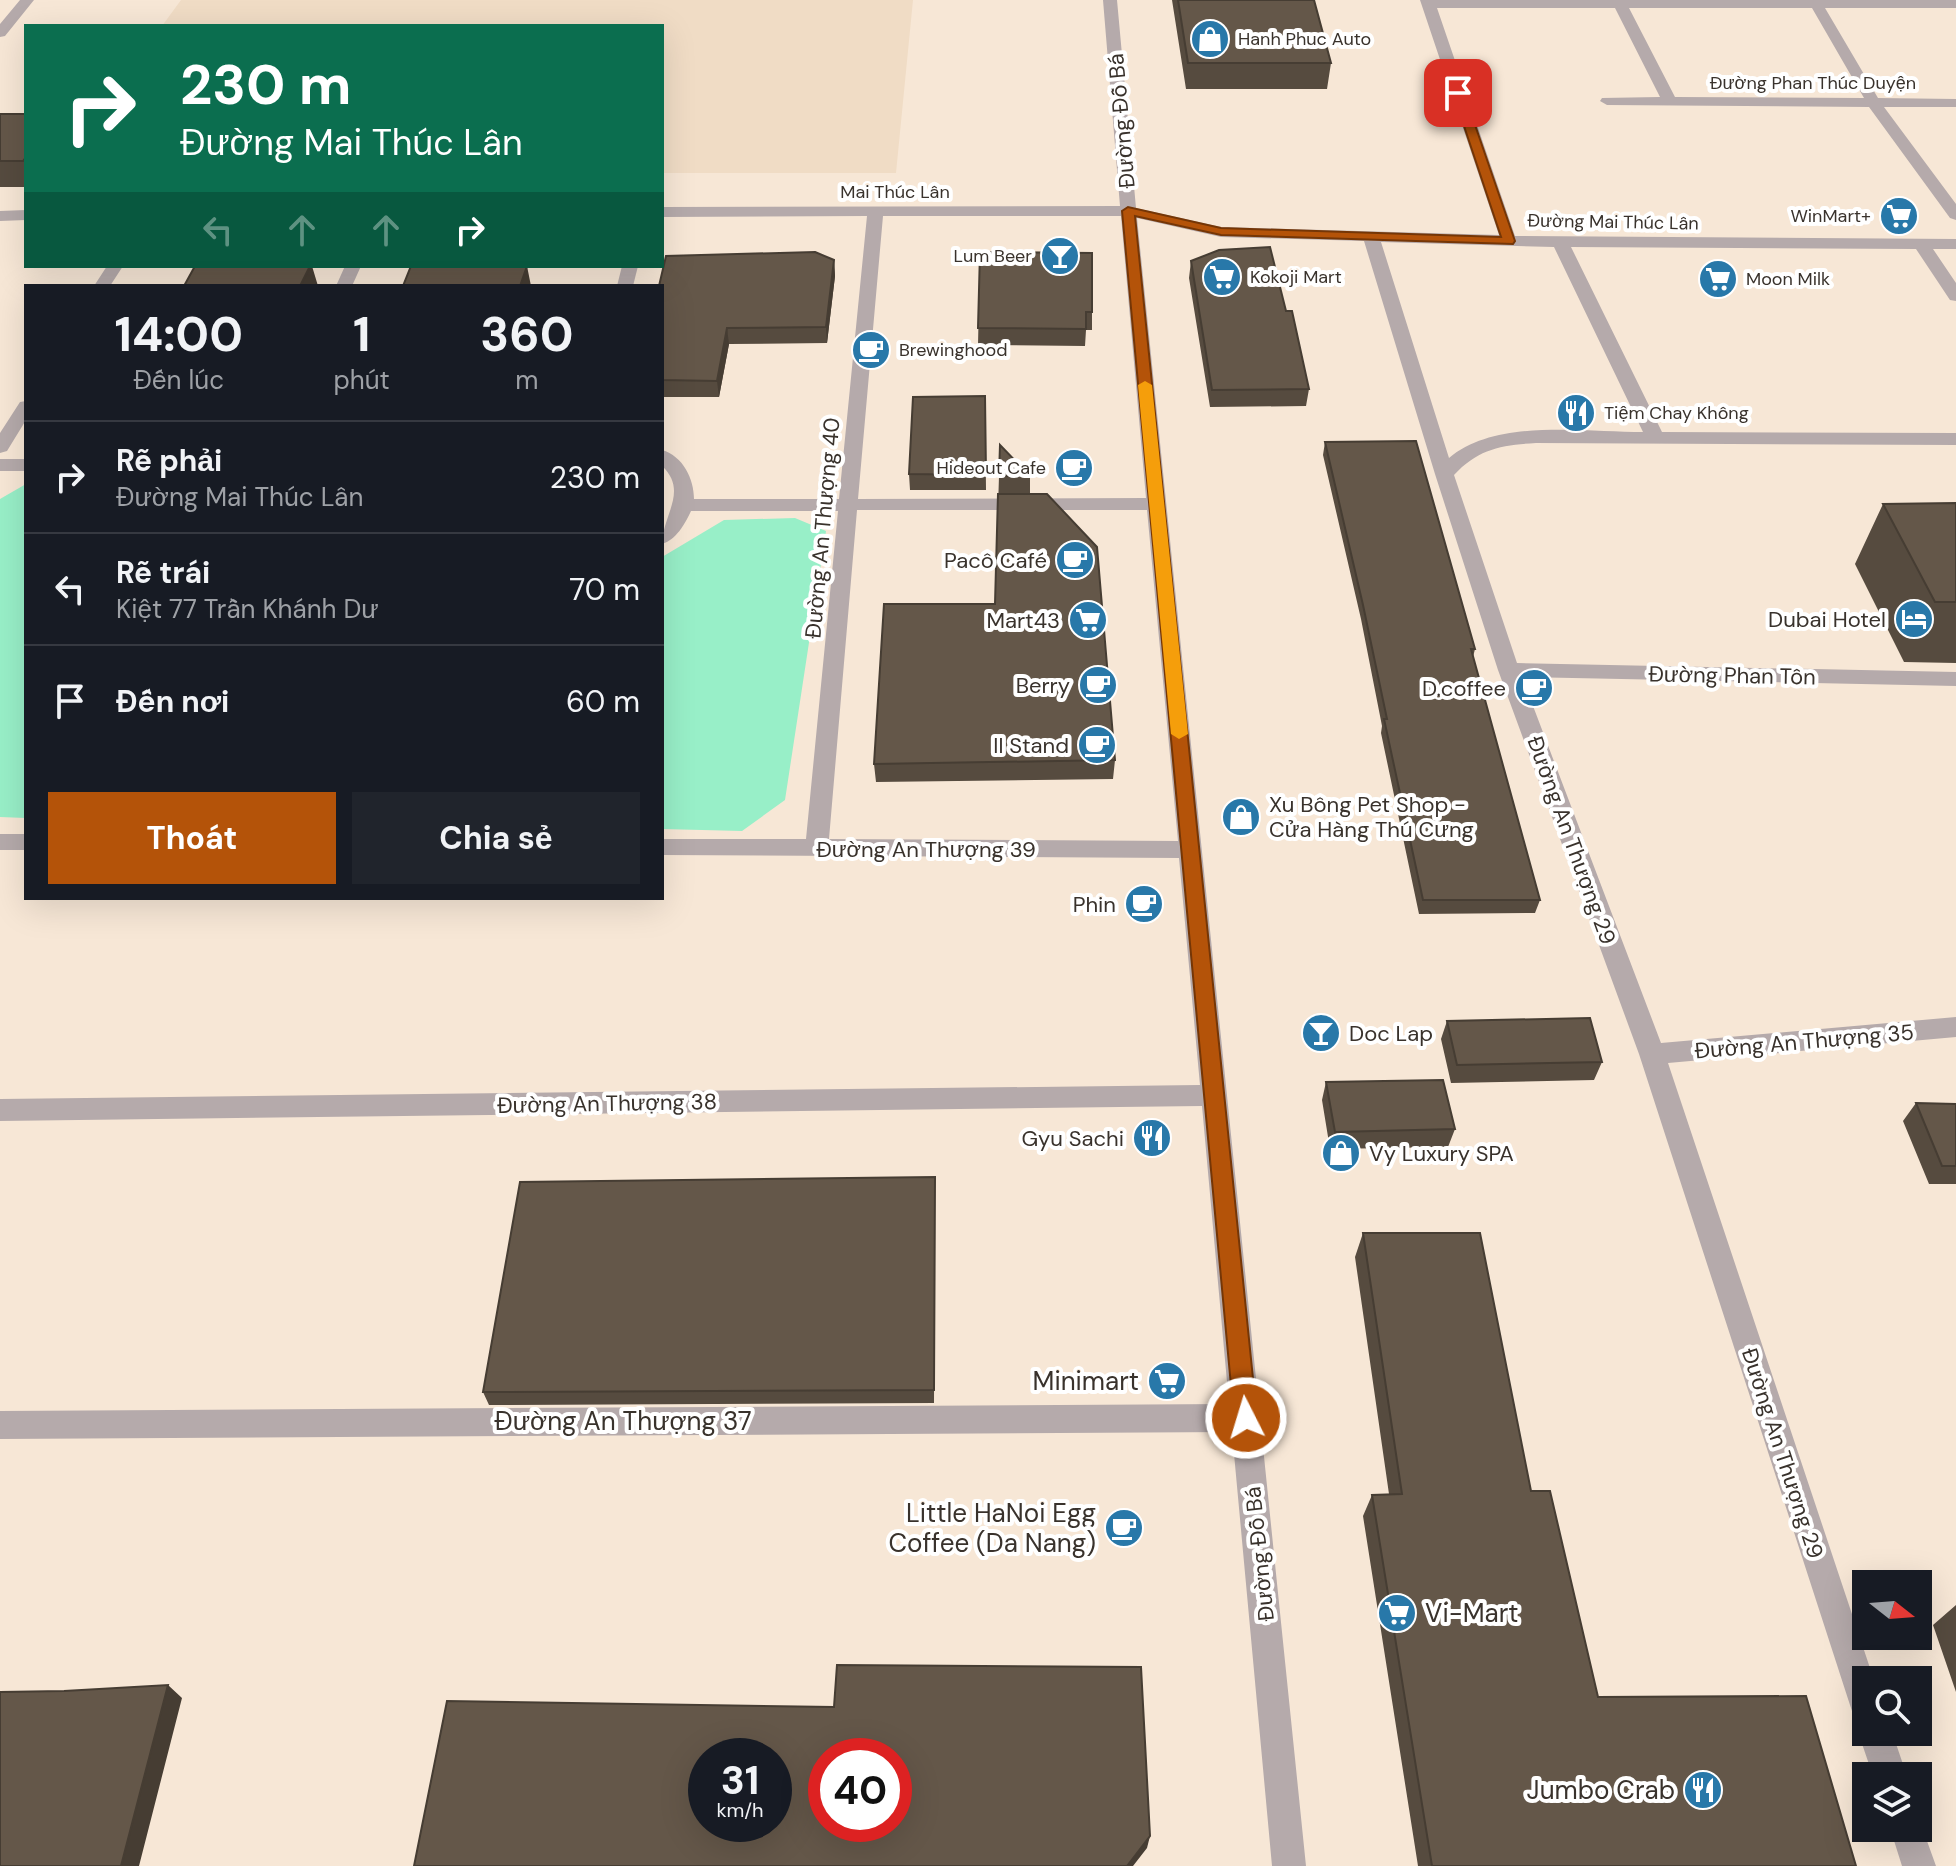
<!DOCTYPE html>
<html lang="vi">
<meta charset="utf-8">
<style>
:root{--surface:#171b24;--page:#20242c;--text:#f1f3f6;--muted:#9ea1a6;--line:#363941;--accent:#b45309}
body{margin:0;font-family:"DM Sans",sans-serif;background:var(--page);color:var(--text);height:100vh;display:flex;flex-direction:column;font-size:30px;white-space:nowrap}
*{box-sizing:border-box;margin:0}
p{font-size:26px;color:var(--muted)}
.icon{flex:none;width:44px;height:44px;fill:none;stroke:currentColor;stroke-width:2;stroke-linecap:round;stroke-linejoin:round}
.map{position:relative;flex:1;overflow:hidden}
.panel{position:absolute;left:24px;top:284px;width:640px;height:616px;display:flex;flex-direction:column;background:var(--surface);border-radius:0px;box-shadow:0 8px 32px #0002}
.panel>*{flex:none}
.top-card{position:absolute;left:24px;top:24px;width:640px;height:244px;border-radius:0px;box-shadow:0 8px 32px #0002;background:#0b6e4f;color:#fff;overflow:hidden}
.needle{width:52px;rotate:107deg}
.tools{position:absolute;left:1852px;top:1570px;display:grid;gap:16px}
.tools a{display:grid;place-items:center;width:80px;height:80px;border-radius:0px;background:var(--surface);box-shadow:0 8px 32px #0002;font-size:40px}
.speed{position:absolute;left:688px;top:1738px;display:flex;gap:16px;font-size:40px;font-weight:700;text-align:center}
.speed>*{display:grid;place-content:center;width:104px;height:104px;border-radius:50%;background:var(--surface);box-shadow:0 8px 32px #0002;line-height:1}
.speed small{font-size:20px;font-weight:400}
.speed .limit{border:12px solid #d22;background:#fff;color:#111}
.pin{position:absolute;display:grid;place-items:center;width:68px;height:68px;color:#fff;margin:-34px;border-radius:16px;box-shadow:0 4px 12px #0006}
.me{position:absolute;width:88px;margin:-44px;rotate:355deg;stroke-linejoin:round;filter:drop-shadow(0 0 6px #0008)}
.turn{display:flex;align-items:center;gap:28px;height:168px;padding:0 24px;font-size:36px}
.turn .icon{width:104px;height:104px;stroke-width:2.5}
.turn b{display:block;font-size:56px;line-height:68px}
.lanes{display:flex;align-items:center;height:76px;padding:0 24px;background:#0003;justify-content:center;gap:40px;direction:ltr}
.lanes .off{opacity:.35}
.eta{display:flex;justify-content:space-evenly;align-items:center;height:136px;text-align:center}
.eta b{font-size:48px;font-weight:700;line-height:56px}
.cta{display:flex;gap:16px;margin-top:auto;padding:16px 24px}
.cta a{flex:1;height:92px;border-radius:0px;background:var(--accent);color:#fff;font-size:32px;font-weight:700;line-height:92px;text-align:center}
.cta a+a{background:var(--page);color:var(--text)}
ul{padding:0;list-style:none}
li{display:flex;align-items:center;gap:24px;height:112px;padding:0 24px;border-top:2px solid var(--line)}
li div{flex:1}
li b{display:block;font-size:30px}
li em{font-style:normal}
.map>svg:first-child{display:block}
.built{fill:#f0dcc5}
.green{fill:#98efc8}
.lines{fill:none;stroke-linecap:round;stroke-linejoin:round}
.minor{fill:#b5aaab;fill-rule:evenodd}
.wall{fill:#564b3f}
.shaded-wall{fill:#463d33}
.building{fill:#645749;stroke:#463d33;stroke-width:2;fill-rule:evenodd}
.route{fill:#b45309;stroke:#753606;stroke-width:2}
.slow{fill:#f59e0b}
.labels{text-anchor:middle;stroke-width:8;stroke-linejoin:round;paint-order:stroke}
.far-poi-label{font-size:18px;fill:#39322c;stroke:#fff;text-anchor:start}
.far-street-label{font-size:18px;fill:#39322c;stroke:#fff}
.street-label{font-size:22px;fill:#39322c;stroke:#fff}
.poi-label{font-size:22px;fill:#39322c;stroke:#fff;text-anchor:end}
.near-poi-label{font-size:26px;fill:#39322c;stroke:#fff;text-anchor:end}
.near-street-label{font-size:26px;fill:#39322c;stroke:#fff}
</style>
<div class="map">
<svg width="1956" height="1866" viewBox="0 0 1956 1866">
<rect width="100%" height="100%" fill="#f7e7d6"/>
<path class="built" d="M181,0H913L896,173H662V26H162Z"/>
<path class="green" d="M26,484V818L0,817V499Z
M795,518L826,531L785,800L742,831L662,829V557L724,520Z"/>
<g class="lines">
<path class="minor" d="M20,0H34L5,36L0,37V24Z
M1103,0H1117L1136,208L1221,227L1499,235L1420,0H1956V8H1825L1878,98L1956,99V107H1884L1956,204V220L1950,218L1869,107L1607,105L1600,101L1602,98L1660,97L1615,8H1437L1515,236L1956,239V249H1933L1956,283V301L1950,300L1916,249L1571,247L1662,432L1956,433V445L1536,443C1501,445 1478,449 1454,475L1517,663L1956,672V686L1522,677L1661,1043L1956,1017V1037L1668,1063L1874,1680H1866V1732H1892L1907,1776H1873L1858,1732L1863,1720L1854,1717L1850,1705L1639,1054L1498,670L1435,474L1364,241L1221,237L1137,218L1306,1866H1272L1232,1432L0,1439V1411L1229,1404L1202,1106L0,1121V1099L1200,1085L1179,858L662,855V839H806L838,511H691C685,524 676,540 662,544C662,516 689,491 662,466V450C683,456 694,479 694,499H839L867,216L662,217V207L1120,206ZM1629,8H1812L1864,98L1675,97ZM883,216H1121L1146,498L858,499ZM1381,242L1554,247L1643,432C1585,432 1496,418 1449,458ZM857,510H1147L1178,841L829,839Z
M26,210V220L0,221V211Z
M107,266H123L110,286H94Z
M345,266H361L352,286H336Z
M622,266H638L633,286H617Z
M26,401V420L7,451L0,453V433L20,402Z
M0,459H26V471H0Z
M0,834H26V850H0Z
M1918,1816L1936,1866H1902L1890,1828H1918Z"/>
</g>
<path class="wall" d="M1172,0H1314L1331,63L1327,89H1186Z
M0,114H26V187H0Z
M980,252L1092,312V330H1086L1085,346L978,345Z
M834,260L835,276L827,343L729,344L719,397H662V286Z
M1191,261L1286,311L1309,389L1306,406L1210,407L1189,278Z
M985,396L986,490H910L909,474Z
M1325,442L1475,649L1473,657L1540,900L1535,913L1419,914L1381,733L1382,726L1361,619L1323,455Z
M999,476H1030V494L1115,760L1113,779L876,782L874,764L995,604Z
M1956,503V663L1904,662L1855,564L1883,504Z
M1447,1021L1602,1062L1594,1080L1451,1083L1441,1039Z
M1326,1082L1455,1129L1448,1147L1330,1149L1322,1100Z
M1916,1103L1956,1104V1184H1929L1903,1121Z
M935,1177L934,1403L489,1405L483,1392Z
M1363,1233L1531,1491L1598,1697L1856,1866H1418L1363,1516L1372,1495L1389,1494L1355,1257Z
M1956,1605V1692L1933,1625Z"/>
<path class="shaded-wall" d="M834,260L835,276L827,343L826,327Z
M310,266H312L318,286H300Z
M527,266L531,286H520Z
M727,328L729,344L719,397L717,381Z
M168,1685L182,1698L139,1866H121Z
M1150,1836L1147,1848L1133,1866H1127Z"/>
<path class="building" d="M1178,0H1314L1331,63H1188Z
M0,114H26V157L23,161H0Z
M1270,247L1286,311H1292L1309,389L1212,390L1191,261L1219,250Z
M815,252L834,260L826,327L727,328L717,381L662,380V286H659L666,256Z
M980,252L1092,253V312H1086V329L978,328Z
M195,266H310L300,286H184Z
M411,266H527L520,286H403Z
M985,396L986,475L909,474L913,397Z
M1416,441L1475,649H1471L1540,900H1423L1384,719H1387L1363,605L1325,442Z
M1000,445L1030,476H999Z
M998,494H1047L1097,547L1115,760L874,764L884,604H995Z
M1956,503V602H1935L1883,504Z
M1590,1018L1602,1062L1457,1065L1447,1021Z
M1443,1080L1455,1129L1335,1132L1326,1082Z
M1916,1103L1956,1104V1166H1942Z
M935,1177L934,1390L483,1392L520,1182Z
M1363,1233H1480L1531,1491H1550L1598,1697L1806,1696L1856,1866H1432L1372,1495L1402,1494Z
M837,1665L1141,1667L1150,1836L1127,1866H414L447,1701L834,1707ZM706,1756H774V1824H706ZM826,1756H894V1824H826Z
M168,1685L121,1866H0V1692L64,1691Z"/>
<path class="route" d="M1458,89L1464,93L1515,241L1513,244L1221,235L1135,216L1257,1418L1254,1425L1246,1428L1238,1425L1234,1418L1122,211L1128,207L1221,228L1501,237L1453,93Z"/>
<path class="slow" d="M1145,381L1152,385L1188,734L1179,739L1171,734L1138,385Z"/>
<defs>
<symbol id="shop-disc" viewBox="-11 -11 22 22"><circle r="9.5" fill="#2878a9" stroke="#fff"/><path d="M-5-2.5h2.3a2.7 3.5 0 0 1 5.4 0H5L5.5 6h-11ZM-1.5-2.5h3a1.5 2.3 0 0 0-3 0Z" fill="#fff"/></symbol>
<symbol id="supermarket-disc" viewBox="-11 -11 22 22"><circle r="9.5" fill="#2878a9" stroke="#fff"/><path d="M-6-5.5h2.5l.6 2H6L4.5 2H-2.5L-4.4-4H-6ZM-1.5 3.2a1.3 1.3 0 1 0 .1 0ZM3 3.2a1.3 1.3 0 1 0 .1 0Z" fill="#fff"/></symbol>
<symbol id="bar-disc" viewBox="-11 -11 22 22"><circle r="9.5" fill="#2878a9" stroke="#fff"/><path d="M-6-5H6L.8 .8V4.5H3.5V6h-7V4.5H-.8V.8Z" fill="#fff"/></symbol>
<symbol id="cafe-disc" viewBox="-11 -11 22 22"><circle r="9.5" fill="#2878a9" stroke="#fff"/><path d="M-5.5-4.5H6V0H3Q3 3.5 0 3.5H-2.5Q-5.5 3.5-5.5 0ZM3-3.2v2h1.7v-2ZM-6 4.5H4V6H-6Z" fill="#fff"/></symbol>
<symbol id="restaurant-disc" viewBox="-11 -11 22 22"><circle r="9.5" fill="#2878a9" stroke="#fff"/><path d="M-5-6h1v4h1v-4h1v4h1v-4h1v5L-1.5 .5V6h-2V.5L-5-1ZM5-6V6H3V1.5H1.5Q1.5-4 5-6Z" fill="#fff"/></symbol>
<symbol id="hotel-disc" viewBox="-11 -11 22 22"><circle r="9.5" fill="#2878a9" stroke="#fff"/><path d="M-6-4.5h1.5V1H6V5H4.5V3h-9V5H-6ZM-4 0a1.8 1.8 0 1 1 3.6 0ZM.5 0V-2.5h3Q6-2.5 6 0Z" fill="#fff"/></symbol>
</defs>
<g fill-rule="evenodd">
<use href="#shop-disc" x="1188" y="17" width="44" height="44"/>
<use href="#supermarket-disc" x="1877" y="194" width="44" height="44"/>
<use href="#bar-disc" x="1038" y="234" width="44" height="44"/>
<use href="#supermarket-disc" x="1200" y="255" width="44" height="44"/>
<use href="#supermarket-disc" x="1696" y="257" width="44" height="44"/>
<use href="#cafe-disc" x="849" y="328" width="44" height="44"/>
<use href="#restaurant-disc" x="1554" y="391" width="44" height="44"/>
<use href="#cafe-disc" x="1052" y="446" width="44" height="44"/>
<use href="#cafe-disc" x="1053" y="538" width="44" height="44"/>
<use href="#hotel-disc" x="1892" y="597" width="44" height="44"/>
<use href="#supermarket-disc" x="1066" y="598" width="44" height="44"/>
<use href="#cafe-disc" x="1076" y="663" width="44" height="44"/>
<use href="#cafe-disc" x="1512" y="666" width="44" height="44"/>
<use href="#cafe-disc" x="1075" y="723" width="44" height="44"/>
<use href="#shop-disc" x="1219" y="795" width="44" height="44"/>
<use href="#cafe-disc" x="1122" y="882" width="44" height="44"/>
<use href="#bar-disc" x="1299" y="1011" width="44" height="44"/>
<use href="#restaurant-disc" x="1130" y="1116" width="44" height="44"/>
<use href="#shop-disc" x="1319" y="1131" width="44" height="44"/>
<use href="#supermarket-disc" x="1145" y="1359" width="44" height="44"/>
<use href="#cafe-disc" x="1102" y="1506" width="44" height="44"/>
<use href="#supermarket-disc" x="1375" y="1591" width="44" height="44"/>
<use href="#restaurant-disc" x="1681" y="1768" width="44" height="44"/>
</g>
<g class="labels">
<g class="far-poi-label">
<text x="1238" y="45">Hanh Phuc Auto</text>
<text x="1871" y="222" text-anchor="end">WinMart+</text>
<text x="1032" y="262" text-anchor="end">Lum Beer</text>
<text x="1250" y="283">Kokoji Mart</text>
<text x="1746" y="285">Moon Milk</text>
<text x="899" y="356">Brewinghood</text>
<text x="1604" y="419">Tiệm Chay Không</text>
<text x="1046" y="474" text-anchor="end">Hideout Cafe</text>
</g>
<g class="far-street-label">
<text x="1813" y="89">Đường Phan Thúc Duyện</text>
<text x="895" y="198">Mai Thúc Lân</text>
<text transform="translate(1613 222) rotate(1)" y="6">Đường Mai Thúc Lân</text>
</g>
<g class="street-label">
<text transform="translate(1121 121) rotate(-95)" y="8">Đường Đỗ Bá</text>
<text transform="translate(822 528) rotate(-85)" y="8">Đường An Thượng 40</text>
<text transform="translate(1732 675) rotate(1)" y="8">Đường Phan Tôn</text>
<text transform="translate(1572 840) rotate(70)" y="8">Đường An Thượng 29</text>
<text x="926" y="857">Đường An Thượng 39</text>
<text transform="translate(1804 1041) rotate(-5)" y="8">Đường An Thượng 35</text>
<text transform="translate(607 1103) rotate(-1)" y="8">Đường An Thượng 38</text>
<text transform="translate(1783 1453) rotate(72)" y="8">Đường An Thượng 29</text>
<text transform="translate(1259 1554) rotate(-96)" y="8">Đường Đỗ Bá</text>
</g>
<g class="poi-label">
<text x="1047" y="568">Pacô Café</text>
<text x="1886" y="627">Dubai Hotel</text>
<text x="1060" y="628">Mart43</text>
<text x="1070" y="693">Berry</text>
<text x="1506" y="696">D.coffee</text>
<text x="1069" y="753">Il Stand</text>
<text x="1269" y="812" text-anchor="start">Xu Bông Pet Shop -<tspan x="1269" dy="25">Cửa Hàng Thú Cưng</tspan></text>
<text x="1116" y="912">Phin</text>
<text x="1349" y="1041" text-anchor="start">Doc Lap</text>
<text x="1124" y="1146">Gyu Sachi</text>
<text x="1369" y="1161" text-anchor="start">Vy Luxury SPA</text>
</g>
<g class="near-poi-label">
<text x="1139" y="1390">Minimart</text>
<text x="1096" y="1522">Little HaNoi Egg<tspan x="1096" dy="30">Coffee (Da Nang)</tspan></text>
<text x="1425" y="1622" text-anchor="start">Vi-Mart</text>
<text x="1675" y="1799">Jumbo Crab</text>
</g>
<g class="near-street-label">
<text x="623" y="1430">Đường An Thượng 37</text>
</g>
</g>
</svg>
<div class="tools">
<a><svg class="needle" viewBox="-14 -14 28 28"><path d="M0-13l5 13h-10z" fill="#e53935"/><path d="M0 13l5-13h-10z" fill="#9ea1a6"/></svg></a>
<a><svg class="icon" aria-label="search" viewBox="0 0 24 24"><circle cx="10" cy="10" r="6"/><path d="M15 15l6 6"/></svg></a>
<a><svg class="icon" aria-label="layers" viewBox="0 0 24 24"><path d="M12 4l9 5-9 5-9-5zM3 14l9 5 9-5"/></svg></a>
</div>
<div class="speed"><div>31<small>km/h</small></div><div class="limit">40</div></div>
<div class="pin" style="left:1458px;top:93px;background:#d93025"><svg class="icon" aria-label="arrive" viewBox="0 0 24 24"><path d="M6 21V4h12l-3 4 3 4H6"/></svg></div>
<svg class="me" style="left:1246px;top:1418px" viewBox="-20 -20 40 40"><circle r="17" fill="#b45309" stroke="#fff" stroke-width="3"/><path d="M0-11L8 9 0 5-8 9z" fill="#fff"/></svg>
<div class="top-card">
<div class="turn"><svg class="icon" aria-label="right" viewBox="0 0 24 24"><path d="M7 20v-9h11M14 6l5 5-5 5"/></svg><div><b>230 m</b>Đường Mai Thúc Lân</div></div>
<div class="lanes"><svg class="icon off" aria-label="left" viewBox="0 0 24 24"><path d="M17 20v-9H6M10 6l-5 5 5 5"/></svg><svg class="icon off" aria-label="ahead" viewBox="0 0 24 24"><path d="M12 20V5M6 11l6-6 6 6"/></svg><svg class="icon off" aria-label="ahead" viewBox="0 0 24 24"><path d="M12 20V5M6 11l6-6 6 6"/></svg><svg class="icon" aria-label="right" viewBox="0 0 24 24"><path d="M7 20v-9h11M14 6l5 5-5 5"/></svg></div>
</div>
<section class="panel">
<div class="eta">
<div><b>14:00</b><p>Đến lúc</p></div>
<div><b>1</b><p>phút</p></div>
<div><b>360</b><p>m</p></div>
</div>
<ul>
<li><svg class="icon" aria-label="right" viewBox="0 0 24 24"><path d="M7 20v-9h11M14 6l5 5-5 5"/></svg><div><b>Rẽ phải</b><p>Đường Mai Thúc Lân</p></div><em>230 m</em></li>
<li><svg class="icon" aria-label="left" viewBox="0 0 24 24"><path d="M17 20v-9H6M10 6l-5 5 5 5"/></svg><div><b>Rẽ trái</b><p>Kiệt 77 Trần Khánh Dư</p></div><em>70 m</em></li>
<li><svg class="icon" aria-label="arrive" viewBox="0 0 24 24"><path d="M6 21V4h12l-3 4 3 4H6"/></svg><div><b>Đến nơi</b></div><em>60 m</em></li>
</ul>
<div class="cta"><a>Thoát</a><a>Chia sẻ</a></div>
</section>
</div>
